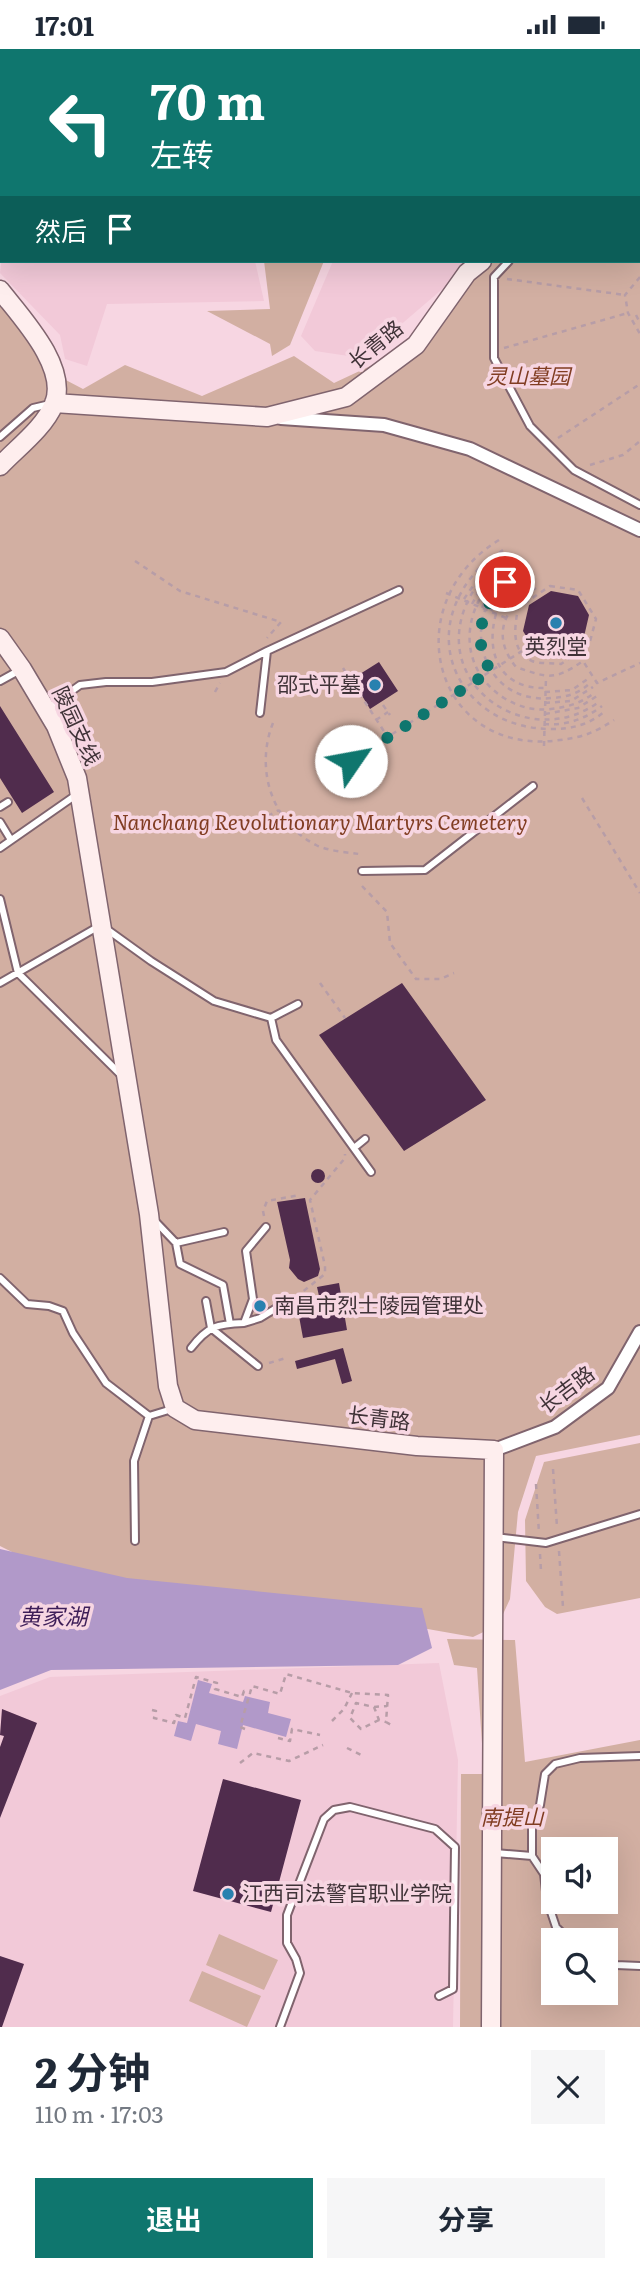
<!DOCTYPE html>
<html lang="zh">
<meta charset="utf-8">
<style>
:root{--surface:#fff;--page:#f6f6f7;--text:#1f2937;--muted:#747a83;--accent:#0f766e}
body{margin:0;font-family:Literata,"Noto Sans SC",serif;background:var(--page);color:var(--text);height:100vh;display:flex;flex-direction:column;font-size:26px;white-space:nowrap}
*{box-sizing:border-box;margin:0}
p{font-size:23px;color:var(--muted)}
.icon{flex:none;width:38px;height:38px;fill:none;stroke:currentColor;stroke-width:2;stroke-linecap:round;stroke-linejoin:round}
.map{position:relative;height:1978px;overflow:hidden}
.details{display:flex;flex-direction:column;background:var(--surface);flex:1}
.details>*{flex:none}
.guide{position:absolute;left:0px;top:0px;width:640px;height:214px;box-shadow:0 7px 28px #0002;background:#0f766e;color:#fff;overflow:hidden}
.controls{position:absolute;left:541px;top:1788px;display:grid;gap:14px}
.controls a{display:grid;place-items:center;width:77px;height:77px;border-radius:0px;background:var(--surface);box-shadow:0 7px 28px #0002;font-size:35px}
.pin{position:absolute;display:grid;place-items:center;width:60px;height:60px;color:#fff;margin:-30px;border:4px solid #fff;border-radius:50%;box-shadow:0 2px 7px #0007}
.me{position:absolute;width:77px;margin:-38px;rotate:57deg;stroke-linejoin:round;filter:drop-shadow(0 0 5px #0008)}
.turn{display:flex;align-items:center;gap:24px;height:147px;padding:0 35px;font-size:32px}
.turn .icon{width:91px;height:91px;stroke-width:2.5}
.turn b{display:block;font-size:49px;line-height:60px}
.then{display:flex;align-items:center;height:66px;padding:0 35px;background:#0003;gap:14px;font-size:26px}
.round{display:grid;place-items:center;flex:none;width:74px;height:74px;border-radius:0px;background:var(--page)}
.head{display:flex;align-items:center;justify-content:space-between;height:119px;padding:0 35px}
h1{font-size:42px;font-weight:700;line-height:52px}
.button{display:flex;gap:14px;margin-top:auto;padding:14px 35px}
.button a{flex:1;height:80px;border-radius:0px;background:var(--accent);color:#fff;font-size:28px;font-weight:700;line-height:80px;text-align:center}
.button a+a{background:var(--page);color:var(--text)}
.status{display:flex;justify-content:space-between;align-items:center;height:49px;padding:0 35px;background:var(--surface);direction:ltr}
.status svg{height:19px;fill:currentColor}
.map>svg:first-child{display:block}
.built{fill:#f2c9d8}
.green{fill:#d2afa2;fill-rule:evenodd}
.water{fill:#b199c9}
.building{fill:#502c4d}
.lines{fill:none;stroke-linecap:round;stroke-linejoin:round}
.lane-casing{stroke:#80646e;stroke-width:10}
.street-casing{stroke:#80646e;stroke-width:16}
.secondary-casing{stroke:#80646e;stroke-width:21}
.path{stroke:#b79da7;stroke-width:2.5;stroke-dasharray:5 5;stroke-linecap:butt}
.lane{stroke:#fff;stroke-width:6}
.street{stroke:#fff;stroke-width:12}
.secondary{stroke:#feeeee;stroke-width:18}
.route{stroke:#0f766e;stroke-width:12;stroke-dasharray:0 21.6}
.poi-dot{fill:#2981af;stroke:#f7d6e2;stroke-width:2.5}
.labels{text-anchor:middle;stroke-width:7;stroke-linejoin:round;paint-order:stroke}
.street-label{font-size:21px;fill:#403338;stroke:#f7d6e2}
.park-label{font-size:21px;font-style:italic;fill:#813d22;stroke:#f7d6e2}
.poi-label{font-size:21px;fill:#403338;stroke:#f7d6e2;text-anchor:start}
.water-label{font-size:23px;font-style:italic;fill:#3e1e58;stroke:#f7d6e2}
</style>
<div class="status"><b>17:01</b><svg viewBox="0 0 49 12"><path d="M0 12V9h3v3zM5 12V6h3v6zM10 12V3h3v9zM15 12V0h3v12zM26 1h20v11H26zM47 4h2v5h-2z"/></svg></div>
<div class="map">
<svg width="640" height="1978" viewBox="0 0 640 1978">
<rect width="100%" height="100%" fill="#f7d6e2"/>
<path class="built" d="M2,207V212H255L264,252L107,255L87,317L65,310L60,286L0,224Z
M333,212H475L362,309L315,302L301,287Z
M439,1614L458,1711L453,1978H0V1647L50,1628Z"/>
<path class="green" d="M537,0H640V1386L536,1407L518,1463L510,1550L498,1576L473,1588L388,1573L96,1545L0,1497V253L60,328L83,340L125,316L202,347L294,307L334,334L413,297L478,212H639V2H536Z
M264,212H324L290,296L272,307L270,295L207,262L270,260Z
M640,1394V1549L557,1565L545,1558L526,1532L525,1471L544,1413Z
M447,1590L515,1591L525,1713L640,1691V1978H460L461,1725H484L477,1619L454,1616ZM553,1801H606V1853H553ZM553,1892H606V1944H553Z
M219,1885L278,1911L264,1941L206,1916Z
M202,1922L261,1947L247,1978L189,1952Z"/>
<path class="water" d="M0,1500L127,1529L422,1559L432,1599L398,1616L51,1621L0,1641Z
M198,1631L212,1635L209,1644L243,1653L245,1647L270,1653L268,1664L291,1670L286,1688L243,1676L237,1700L218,1695L221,1682L196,1675L191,1692L174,1687L178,1672L187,1674Z"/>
<path class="building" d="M551,542L578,547L589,566L583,592L561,607L536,603L523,582L529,556Z
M379,613L398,642L370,660L352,630Z
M0,657L54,743L22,764L0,729Z
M402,934L486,1051L404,1102L319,986Z
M311 1127a7 7 0 1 1 14 0a7 7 0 1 1-14 0Z
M305,1149L320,1220L318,1227L304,1233L298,1230L289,1219L290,1211L277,1153Z
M339,1234L347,1281L303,1289L296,1251L319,1247L317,1238Z
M343,1299L352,1332L342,1335L335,1310L297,1320L295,1312Z
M2,1660L37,1674L0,1769V1698L4,1687L0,1686Z
M223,1730L301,1751L271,1863L193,1842Z
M0,1907L24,1915L2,1978H0Z"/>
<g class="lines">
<defs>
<path id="lane" d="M639,138L640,137
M509,212L494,228V309L530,377L574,421L640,456
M0,388L33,359L50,355
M0,632L20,621
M48,659L80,636L106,633H152L226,623L267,602
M260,664L267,602L399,541
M0,758L8,753
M0,773L11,791
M0,799L76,746
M362,822L425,821L533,737
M0,850L18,924L121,1026
M0,934L101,876L151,912L214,952L271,969L298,955
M271,969L276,991L371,1123
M354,1099L365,1090
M155,1172L176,1194L180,1215L223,1236L230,1275
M176,1194L224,1183
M0,1229L27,1255L49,1257L63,1262L73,1284L106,1334L149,1367
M206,1252L211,1279L258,1317
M244,1274L260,1269L278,1258
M191,1299C208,1277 217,1275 244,1274L253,1250L246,1202L266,1178
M495,1488L546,1494L640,1465
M135,1492L134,1412L149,1367L172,1360
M495,1804L532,1807
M570,1892L556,1878L547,1851L544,1825L532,1807V1777L540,1756L545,1725L555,1715L580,1709L640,1707
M606,1912L616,1916L640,1917
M280,1978L300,1924L296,1910L287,1894V1866L324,1770L334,1761L350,1758L435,1780L455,1798L453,1940L439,1947"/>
<path id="street" d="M281,369L384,376L470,400L640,481
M494,1401L555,1378L608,1339L640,1283"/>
<path id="secondary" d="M569,2V0
M0,241C21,268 69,318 54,355C44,379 17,399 0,417
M54,354L267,368L346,348L416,296L467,224L482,212
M0,589L22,620L56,677L77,729L149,1165L168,1337L175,1359L195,1371L417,1397L494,1401L491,1978"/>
</defs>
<use href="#lane" class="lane-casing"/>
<use href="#street" class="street-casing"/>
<use href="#secondary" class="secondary-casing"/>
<path class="path" d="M639,9H640
M639,55H640
M640,228L625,246L628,264L640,285
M507,230L625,246
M636,266L640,274
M504,299L628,264
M558,389L640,335
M590,416L623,406L640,392
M499,491C393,556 435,709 560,691C583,688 594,684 614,671
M503,501C493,508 482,515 474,525C416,594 465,680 551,680C572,680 589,676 605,662
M509,509C489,519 475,535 466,556C431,639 532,704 600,652
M135,512L180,542L281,573L267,589
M514,515C463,545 451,615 504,649C519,658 533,662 551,660C568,658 582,654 595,643
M520,523C455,554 475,657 552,649C568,648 580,644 591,633
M550,537L578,541L596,570L589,596L561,615C553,614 540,615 532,612C510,602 515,577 518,559Z
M536,539C505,557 490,586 516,618C548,629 554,632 583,612L597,634L640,614
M446,544L506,569
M464,550L484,521L506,504
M472,555L483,535L511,512
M482,559C490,541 500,529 517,520
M491,562L502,543L524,527
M496,565C485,604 500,640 545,639
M343,619L387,687
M215,643L220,634
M545,643L572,641L589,629
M545,654L571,652L593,638
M383,656L390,666
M545,665L578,659L597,647
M376,671L388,663
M273,674C255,719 271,773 316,796C328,802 345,803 359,805
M544,675C566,677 585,670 602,657
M544,697L546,628
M333,723L522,602
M582,749L640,844
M268,767L279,761
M362,837L387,863L390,894L416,930H440L454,924
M320,934L345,969
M264,1167L263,1162L267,1152L300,1146
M286,1251L301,1244L325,1225V1217L310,1151L345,1109V1105
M269,1314L286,1309
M553,1420L557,1478
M536,1435L539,1484
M559,1502L563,1558
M540,1505L541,1522
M374,1658L387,1657
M152,1661L156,1662L154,1669L174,1674L176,1666L185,1669L196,1628L217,1634L215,1640L242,1648L244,1642L250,1644L252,1637L280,1645L286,1625L352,1644L388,1646L386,1673L393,1677
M379,1671L361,1680L350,1669L356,1654L374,1658L379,1671L386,1673
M332,1672L344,1660L352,1644
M245,1680L240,1678L250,1644
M278,1689L290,1692L292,1680L320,1686
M347,1699L363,1707
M240,1714L253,1704L289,1712L323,1696"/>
<use href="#lane" class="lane"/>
<use href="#street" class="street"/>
<use href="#secondary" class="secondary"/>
</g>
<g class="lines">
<path class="route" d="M351,712L491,622C471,592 482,557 505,533"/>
</g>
<g class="poi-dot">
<circle cx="556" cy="574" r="7"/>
<circle cx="375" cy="636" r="7"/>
<circle cx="260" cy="1257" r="7"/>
<circle cx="228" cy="1845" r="7"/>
</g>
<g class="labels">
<g class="street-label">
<text transform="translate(376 296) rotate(-39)" y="7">长青路</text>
<text transform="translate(76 677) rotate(65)" y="7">陵园支线</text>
<text transform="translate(567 1341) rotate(-37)" y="7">长吉路</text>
<text transform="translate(379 1370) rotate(7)" y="7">长青路</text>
</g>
<g class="park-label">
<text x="528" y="335">灵山墓园</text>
<text x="320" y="781">Nanchang Revolutionary Martyrs Cemetery</text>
<text x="512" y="1776">南提山</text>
</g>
<g class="poi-label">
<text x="556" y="605" text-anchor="middle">英烈堂</text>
<text x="361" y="643" text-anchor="end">邵式平墓</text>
<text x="274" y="1264">南昌市烈士陵园管理处</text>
<text x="242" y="1852">江西司法警官职业学院</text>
</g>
<g class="water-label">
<text x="53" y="1576">黄家湖</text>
</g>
</g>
</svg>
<div class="controls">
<a><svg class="icon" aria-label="sound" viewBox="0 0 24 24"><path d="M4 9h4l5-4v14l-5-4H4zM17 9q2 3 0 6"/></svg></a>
<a><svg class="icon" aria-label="search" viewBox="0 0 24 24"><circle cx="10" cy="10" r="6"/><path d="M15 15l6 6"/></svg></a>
</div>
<div class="pin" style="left:505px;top:533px;background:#d93025"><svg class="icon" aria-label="arrive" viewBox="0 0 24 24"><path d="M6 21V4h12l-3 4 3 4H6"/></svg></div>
<svg class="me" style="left:351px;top:712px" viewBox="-20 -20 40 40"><circle r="19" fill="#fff"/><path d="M0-13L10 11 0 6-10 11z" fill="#0f766e"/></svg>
<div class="guide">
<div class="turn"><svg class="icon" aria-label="left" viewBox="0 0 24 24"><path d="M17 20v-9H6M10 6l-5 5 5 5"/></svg><div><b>70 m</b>左转</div></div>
<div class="then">然后<svg class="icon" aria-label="arrive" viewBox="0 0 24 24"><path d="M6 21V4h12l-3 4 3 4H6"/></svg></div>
</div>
</div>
<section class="details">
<div class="head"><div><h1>2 分钟</h1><p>110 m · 17:03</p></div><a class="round"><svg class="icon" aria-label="close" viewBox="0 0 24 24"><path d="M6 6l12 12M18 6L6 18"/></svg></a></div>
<div class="button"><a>退出</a><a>分享</a></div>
</section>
